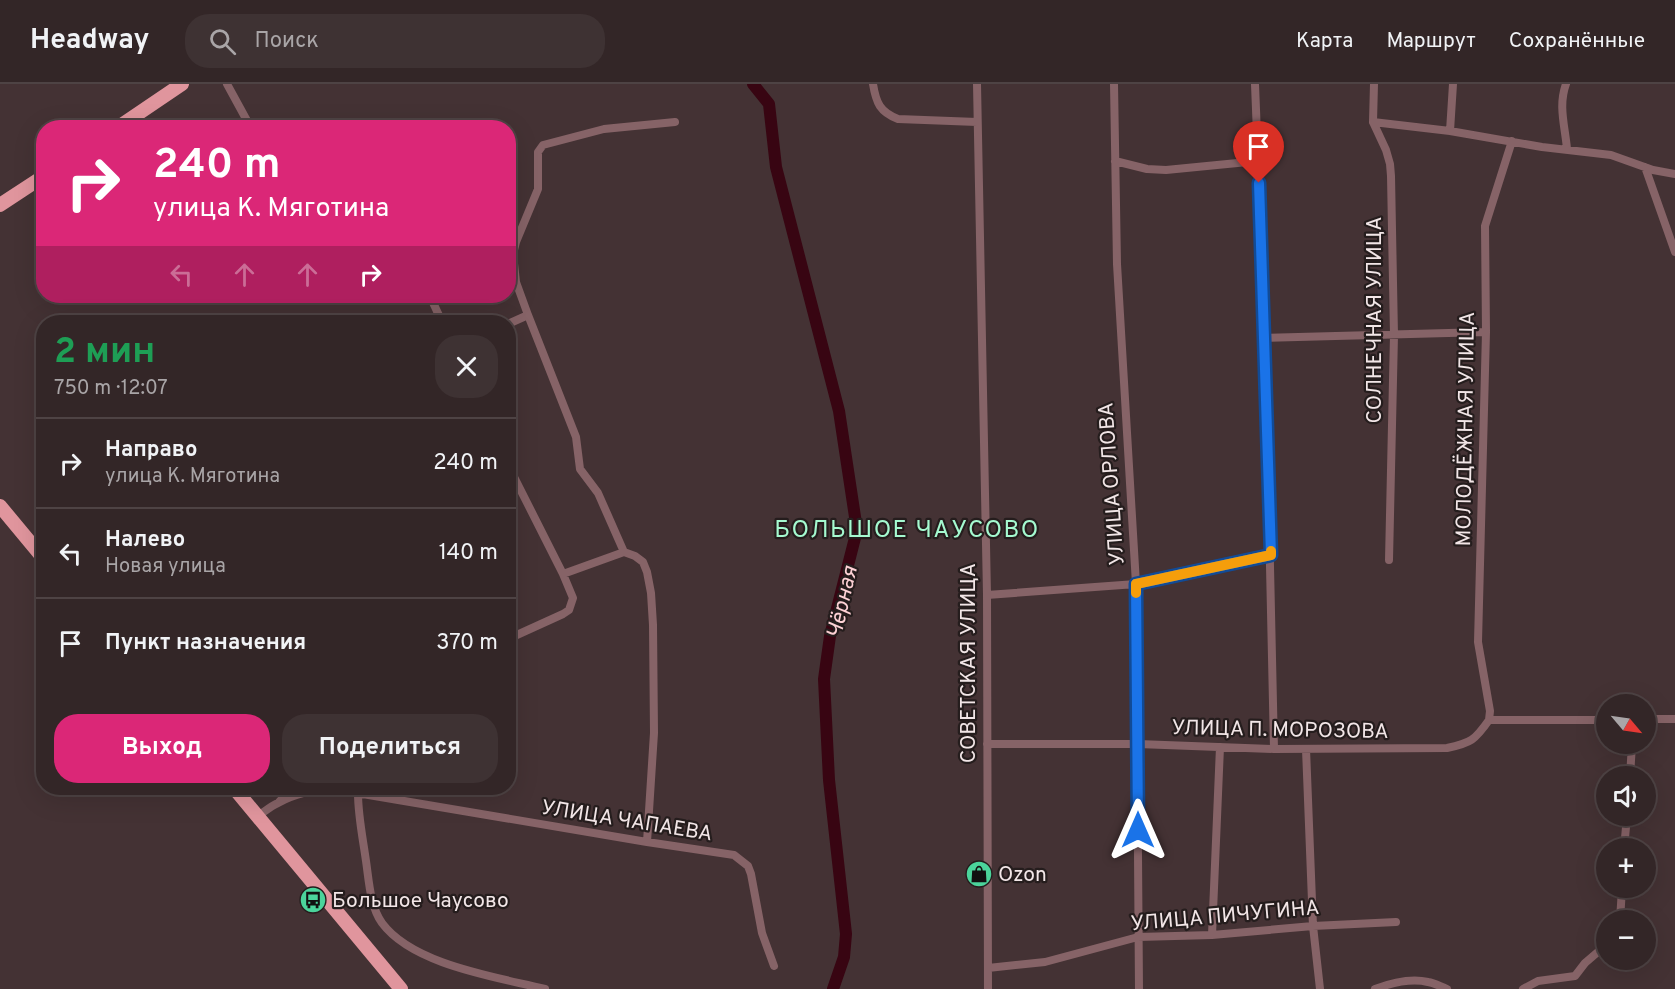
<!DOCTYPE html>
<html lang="ru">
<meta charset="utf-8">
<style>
:root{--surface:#332627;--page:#3e3233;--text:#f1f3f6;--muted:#a9a5a7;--line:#4e4344;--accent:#db2777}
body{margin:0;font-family:Overpass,sans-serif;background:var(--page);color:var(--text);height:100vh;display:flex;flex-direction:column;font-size:22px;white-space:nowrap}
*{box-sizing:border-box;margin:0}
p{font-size:20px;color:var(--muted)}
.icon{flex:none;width:33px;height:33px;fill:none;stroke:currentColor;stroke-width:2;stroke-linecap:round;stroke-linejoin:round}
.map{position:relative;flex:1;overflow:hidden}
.details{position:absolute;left:36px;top:231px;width:480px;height:480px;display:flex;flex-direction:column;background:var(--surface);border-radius:24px;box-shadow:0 6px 24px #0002,0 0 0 2px var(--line)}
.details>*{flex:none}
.banner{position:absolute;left:36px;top:36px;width:480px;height:183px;border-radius:24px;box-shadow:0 6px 24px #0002,0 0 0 2px var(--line);background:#db2777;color:#fff;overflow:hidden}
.needle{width:39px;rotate:119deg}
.controls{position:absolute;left:1596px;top:610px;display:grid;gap:12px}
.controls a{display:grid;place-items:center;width:60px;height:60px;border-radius:50%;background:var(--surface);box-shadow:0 6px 24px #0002,0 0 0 2px var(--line);font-size:30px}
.pin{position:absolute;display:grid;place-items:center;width:51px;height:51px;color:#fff;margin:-62px -26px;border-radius:50% 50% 50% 0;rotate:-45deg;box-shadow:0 0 6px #0007}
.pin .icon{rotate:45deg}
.me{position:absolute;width:66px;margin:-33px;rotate:0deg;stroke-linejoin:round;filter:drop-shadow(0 0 4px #0008)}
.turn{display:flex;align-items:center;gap:21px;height:126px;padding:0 18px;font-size:27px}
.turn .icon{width:78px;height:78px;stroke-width:2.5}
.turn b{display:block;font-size:42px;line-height:51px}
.lanes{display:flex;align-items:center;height:57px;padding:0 18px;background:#0003;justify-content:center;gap:30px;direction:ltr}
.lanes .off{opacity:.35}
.round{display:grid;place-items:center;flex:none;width:63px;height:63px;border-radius:24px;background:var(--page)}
.headline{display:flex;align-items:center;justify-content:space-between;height:102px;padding:0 18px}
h1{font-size:36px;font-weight:700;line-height:45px;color:#1e9e55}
.cta{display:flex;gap:12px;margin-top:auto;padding:12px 18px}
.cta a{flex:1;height:69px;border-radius:24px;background:var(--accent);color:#fff;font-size:24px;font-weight:700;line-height:69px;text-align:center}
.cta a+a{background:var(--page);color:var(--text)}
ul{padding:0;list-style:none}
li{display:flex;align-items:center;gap:18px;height:90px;padding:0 18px;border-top:2px solid var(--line)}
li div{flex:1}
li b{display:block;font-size:22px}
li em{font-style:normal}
header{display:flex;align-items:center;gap:36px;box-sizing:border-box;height:84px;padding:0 30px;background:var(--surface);border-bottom:2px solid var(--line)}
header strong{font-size:28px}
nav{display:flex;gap:33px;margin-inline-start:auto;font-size:21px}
.search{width:420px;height:54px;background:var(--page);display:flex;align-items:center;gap:15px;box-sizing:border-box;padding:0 21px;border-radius:24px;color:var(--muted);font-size:22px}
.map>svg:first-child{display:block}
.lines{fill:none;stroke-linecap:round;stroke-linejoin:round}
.river{stroke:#380512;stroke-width:12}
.minor{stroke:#866367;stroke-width:8}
.trunk{stroke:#e0959d;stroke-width:14}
.route-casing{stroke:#114b97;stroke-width:15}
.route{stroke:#1a73e8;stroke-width:10}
.slow{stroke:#f59e0b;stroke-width:10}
.labels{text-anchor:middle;stroke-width:4.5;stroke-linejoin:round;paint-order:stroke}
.street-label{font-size:21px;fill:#f2e6e7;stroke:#251d1d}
.poi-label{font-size:21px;fill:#f2e6e7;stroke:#251d1d;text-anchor:start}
.water-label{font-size:22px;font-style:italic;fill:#fed1d5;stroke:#251d1d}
.quarter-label{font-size:24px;letter-spacing:1.5px;fill:#a5fad0;stroke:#251d1d}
</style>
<header>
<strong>Headway</strong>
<div class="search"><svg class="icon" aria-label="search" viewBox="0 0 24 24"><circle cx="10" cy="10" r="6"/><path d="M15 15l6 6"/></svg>Поиск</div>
<nav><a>Карта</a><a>Маршрут</a><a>Сохранённые</a></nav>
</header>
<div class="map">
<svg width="1675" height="905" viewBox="0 0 1675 905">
<rect width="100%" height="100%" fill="#443234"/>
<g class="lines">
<path class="river" d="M753,0L769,20L776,83L839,327L857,446L830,552L824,595L829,696L846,850L844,873L833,905"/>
<path class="minor" d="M227,0L251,44
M873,0C876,19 880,28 898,35L977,38
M977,0L987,511L988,905
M1114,0L1117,180L1136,500L1139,905
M1255,0L1265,254L1274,665
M1374,0L1373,38L1386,66L1390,80L1391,92L1394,251L1389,476
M1566,0C1558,22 1565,42 1567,65
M1373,38L1450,47L1542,63L1611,71L1653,86L1675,90
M1450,47L1453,0
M1115,77L1147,85L1166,86L1258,77
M1645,83L1675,168
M430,212L442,238
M508,240L528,231
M1265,254L1486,248
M508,381L563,490L573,514L569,526L563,530L508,555
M624,468L598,409L580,385L576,353L528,231L516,198L513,170L516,158L538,105V68L543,61L604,45L675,38
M624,468L635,472L643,478L647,488L651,509L653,541L654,649L647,758
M563,490L624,468
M987,511L1136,500L1271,471
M1646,635H1675
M1489,636L1490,627L1478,558L1486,248L1485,142L1512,57
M1489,636H1606
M987,660H1138L1274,665L1447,664C1471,659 1475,656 1489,636
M1306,665L1313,842L1320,905
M1630,693L1632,660
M358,709C358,732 363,755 366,777C369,797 370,822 382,839C413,881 497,893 545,905
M279,718L292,704
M258,732C264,728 271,722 278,719C294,710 315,705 333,705L647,758L734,771L748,782L751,790L762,849L774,882
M1624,765L1627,732
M1620,837L1622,804
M1212,851L1220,663
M988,884L1045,878L1138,853L1212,851L1313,842L1396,838
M1375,905C1391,899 1411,894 1428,898C1435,899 1441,903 1447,905
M1523,905L1538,897L1575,892L1585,879L1606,861"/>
<path class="trunk" d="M117,44L182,0
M0,121L44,92
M0,422L44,475
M234,704L401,905"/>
</g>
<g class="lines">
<defs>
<path id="route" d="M1138,746L1136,500L1271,471L1259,99"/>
</defs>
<use href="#route" class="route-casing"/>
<use href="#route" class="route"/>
<path class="slow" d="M1136,509V500L1271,471V467"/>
</g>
<defs>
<symbol id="shop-disc" viewBox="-11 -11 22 22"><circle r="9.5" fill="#4bd49b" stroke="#251d1d"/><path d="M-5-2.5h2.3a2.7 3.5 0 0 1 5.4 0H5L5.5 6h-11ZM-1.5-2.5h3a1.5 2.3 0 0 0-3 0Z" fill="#111"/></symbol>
<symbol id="bus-disc" viewBox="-11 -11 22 22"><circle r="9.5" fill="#4bd49b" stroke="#251d1d"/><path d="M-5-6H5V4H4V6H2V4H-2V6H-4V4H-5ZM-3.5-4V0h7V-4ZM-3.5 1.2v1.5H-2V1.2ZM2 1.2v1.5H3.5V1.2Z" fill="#111"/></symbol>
</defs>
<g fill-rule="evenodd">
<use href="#shop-disc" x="964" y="775" width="30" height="30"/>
<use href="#bus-disc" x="298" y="801" width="30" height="30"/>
</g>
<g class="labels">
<g class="street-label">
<text transform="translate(1374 236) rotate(-90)" y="7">СОЛНЕЧНАЯ УЛИЦА</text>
<text transform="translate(1465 345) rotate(-89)" y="7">МОЛОДЁЖНАЯ УЛИЦА</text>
<text transform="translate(1111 400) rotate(-94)" y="7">УЛИЦА ОРЛОВА</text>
<text transform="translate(968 579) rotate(-90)" y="7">СОВЕТСКАЯ УЛИЦА</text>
<text transform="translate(1280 645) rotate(1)" y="7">УЛИЦА П. МОРОЗОВА</text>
<text transform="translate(627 736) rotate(9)" y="7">УЛИЦА ЧАПАЕВА</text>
<text transform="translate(1225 831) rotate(-5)" y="7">УЛИЦА ПИЧУГИНА</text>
</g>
<g class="poi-label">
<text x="998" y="797">Ozon</text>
<text x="332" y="823">Большое Чаусово</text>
</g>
<g class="water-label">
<text transform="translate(841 518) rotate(-77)" y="8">Чёрная</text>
</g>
<g class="quarter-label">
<text x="907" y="453">БОЛЬШОЕ ЧАУСОВО</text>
</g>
</g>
</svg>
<div class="controls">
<a><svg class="needle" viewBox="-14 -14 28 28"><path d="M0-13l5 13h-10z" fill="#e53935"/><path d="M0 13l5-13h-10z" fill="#a9a5a7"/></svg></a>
<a><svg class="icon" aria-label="sound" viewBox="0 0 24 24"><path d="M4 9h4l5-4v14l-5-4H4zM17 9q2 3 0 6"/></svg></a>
<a>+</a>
<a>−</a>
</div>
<div class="pin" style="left:1259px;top:99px;background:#d93025"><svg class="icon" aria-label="arrive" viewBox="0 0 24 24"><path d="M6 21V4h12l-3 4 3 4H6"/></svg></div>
<svg class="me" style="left:1138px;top:746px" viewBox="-20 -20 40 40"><path d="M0-17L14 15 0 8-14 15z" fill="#1a73e8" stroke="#fff" stroke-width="4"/></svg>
<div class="banner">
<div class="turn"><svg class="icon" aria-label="right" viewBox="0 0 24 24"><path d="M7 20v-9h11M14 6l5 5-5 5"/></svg><div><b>240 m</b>улица К. Мяготина</div></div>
<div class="lanes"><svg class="icon off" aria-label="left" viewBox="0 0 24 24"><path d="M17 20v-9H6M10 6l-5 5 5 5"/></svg><svg class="icon off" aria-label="ahead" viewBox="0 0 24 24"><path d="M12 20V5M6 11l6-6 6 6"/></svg><svg class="icon off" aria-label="ahead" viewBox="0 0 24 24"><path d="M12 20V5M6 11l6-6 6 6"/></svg><svg class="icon" aria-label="right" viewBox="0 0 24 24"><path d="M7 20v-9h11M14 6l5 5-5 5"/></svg></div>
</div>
<section class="details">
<div class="headline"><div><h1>2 мин</h1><p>750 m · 12:07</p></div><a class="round"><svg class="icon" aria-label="close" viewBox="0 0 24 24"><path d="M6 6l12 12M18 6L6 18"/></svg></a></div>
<ul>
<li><svg class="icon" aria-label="right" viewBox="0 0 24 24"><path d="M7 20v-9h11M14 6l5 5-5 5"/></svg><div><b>Направо</b><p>улица К. Мяготина</p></div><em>240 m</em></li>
<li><svg class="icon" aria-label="left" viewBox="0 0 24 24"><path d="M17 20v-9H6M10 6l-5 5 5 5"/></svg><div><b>Налево</b><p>Новая улица</p></div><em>140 m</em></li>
<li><svg class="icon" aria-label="arrive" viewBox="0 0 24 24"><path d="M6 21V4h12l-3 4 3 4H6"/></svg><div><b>Пункт назначения</b></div><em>370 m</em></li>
</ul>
<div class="cta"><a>Выход</a><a>Поделиться</a></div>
</section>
</div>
